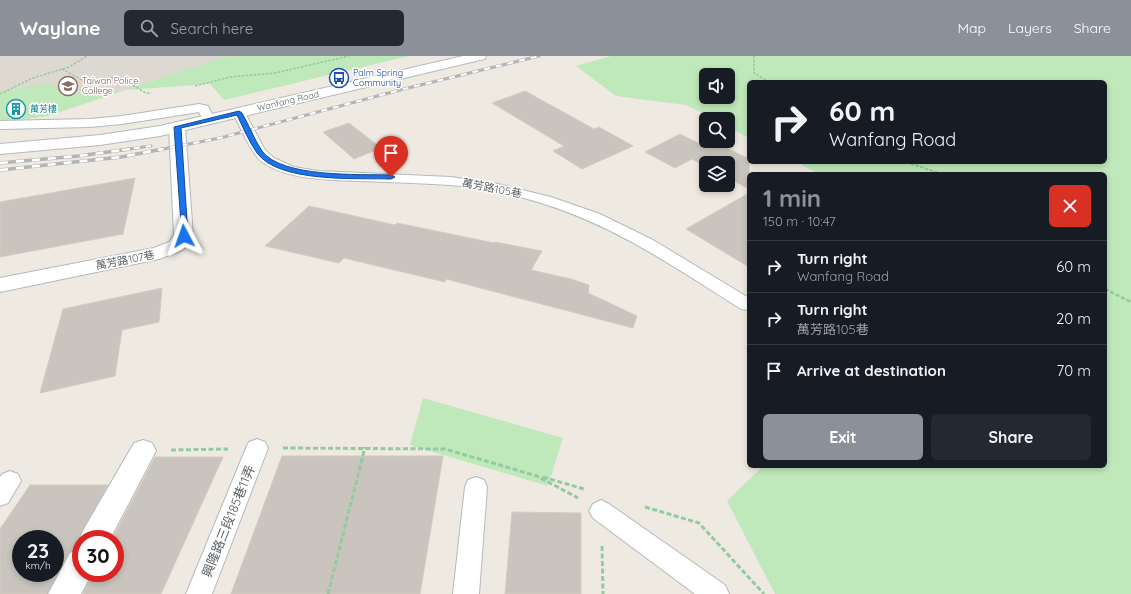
<!DOCTYPE html>
<meta charset="utf-8">
<style>
:root{--surface:#171b24;--page:#242831;--text:#f1f3f6;--muted:#9ea1a6;--line:#363941;--accent:#8c9099}
body{margin:0;font-family:Quicksand,"Noto Sans TC",sans-serif;background:var(--page);color:var(--text);height:100vh;display:flex;flex-direction:column;font-size:15px;white-space:nowrap}
*{box-sizing:border-box;margin:0}
p{font-size:13px;color:var(--muted)}
.icon{flex:none;width:22px;height:22px;fill:none;stroke:currentColor;stroke-width:2;stroke-linecap:round;stroke-linejoin:round}
.map{position:relative;flex:1;overflow:hidden}
.panel{position:absolute;left:747px;top:116px;width:360px;height:296px;display:flex;flex-direction:column;background:var(--surface);border-radius:6px;box-shadow:0 2px 6px #0003}
.panel>*{flex:none}
.banner{position:absolute;left:747px;top:24px;width:360px;height:84px;border-radius:6px;box-shadow:0 2px 6px #0003;background:#171b24;color:var(--text);overflow:hidden}
.tools{position:absolute;left:699px;top:12px;display:grid;gap:8px}
.tools a{display:grid;place-items:center;width:36px;height:36px;border-radius:6px;background:var(--surface);box-shadow:0 2px 6px #0003;font-size:20px}
.speed{position:absolute;left:12px;top:474px;display:flex;gap:8px;font-size:20px;font-weight:700;text-align:center}
.speed>*{display:grid;place-content:center;width:52px;height:52px;border-radius:50%;background:var(--surface);box-shadow:0 2px 6px #0003;line-height:1}
.speed small{font-size:10px;font-weight:400}
.speed .limit{border:6px solid #d22;background:#fff;color:#111}
.pin{position:absolute;display:grid;place-items:center;width:34px;height:34px;color:#fff;margin:-41px -17px;border-radius:50% 50% 50% 0;rotate:-45deg;box-shadow:0 0 4px #0007}
.pin .icon{rotate:45deg}
.me{position:absolute;width:44px;margin:-22px;rotate:356deg;stroke-linejoin:round;filter:drop-shadow(0 0 3px #0008)}
.turn{display:flex;align-items:center;gap:14px;height:84px;padding:0 16px;font-size:18px}
.turn .icon{width:52px;height:52px;stroke-width:2.5}
.turn b{display:block;font-size:28px;line-height:34px}
.round{display:grid;place-items:center;flex:none;width:42px;height:42px;border-radius:6px;background:var(--page)}
.headline{display:flex;align-items:center;justify-content:space-between;height:68px;padding:0 16px}
h1{font-size:24px;font-weight:800;line-height:30px;color:var(--accent)}
.primary-button{display:flex;gap:8px;margin-top:auto;padding:8px 16px}
.primary-button a{flex:1;height:46px;border-radius:6px;background:var(--accent);color:#fff;font-size:16px;font-weight:800;line-height:46px;text-align:center}
.primary-button a+a{background:var(--page);color:var(--text)}
ul{padding:0;list-style:none}
li{display:flex;align-items:center;gap:12px;height:52px;padding:0 16px;border-top:1px solid var(--line)}
li div{flex:1}
li b{display:block;font-size:15px}
li em{font-style:normal}
header{display:flex;align-items:center;gap:24px;box-sizing:border-box;height:56px;padding:0 20px;background:var(--accent);color:#fff}
header strong{font-size:19px}
nav{display:flex;gap:22px;margin-inline-start:auto;font-size:14px}
.search{width:280px;height:36px;background:var(--page);display:flex;align-items:center;gap:10px;box-sizing:border-box;padding:0 14px;border-radius:6px;color:var(--muted);font-size:15px}
.map>svg:first-child{display:block}
.education{fill:#ded9d0}
.green{fill:#bfe8bb;fill-rule:evenodd}
.building{fill:#c9c5be;stroke:#d3cbbf;fill-rule:evenodd}
.lines{fill:none;stroke-linecap:round;stroke-linejoin:round}
.lane-casing{stroke:#b4b8bd;stroke-width:2}
.street-casing{stroke:#b4b8bd;stroke-width:2}
.secondary-casing{stroke:#b5babf;stroke-width:2}
.path-far3{stroke:#94ca9e;stroke-width:1.5;stroke-dasharray:2.5 1.5;stroke-linecap:butt}
.path-far2{stroke:#94ca9e;stroke-width:2;stroke-dasharray:3.5 1.5;stroke-linecap:butt}
.path-far1{stroke:#94ca9e;stroke-width:2.5;stroke-dasharray:4 2;stroke-linecap:butt}
.path{stroke:#94ca9e;stroke-width:3;stroke-dasharray:5 2.5;stroke-linecap:butt}
.lane{fill:#fff;fill-rule:evenodd}
.street{fill:#fff;fill-rule:evenodd}
.secondary{fill:#fff;fill-rule:evenodd}
.rail-far1-casing{stroke:#b3b4b4;stroke-width:3}
.rail-casing{stroke:#b3b4b4;stroke-width:3.5}
.rail-far1{stroke:#fff;stroke-width:2;stroke-dasharray:6;stroke-linecap:butt}
.rail{stroke:#fff;stroke-width:2.5;stroke-dasharray:8;stroke-linecap:butt}
.route{fill:#1a73e8;stroke:#114b97}
.labels{text-anchor:middle;stroke-width:3;stroke-linejoin:round;paint-order:stroke}
.far-transit-label{font-size:9px;fill:#164399;stroke:#fff;text-anchor:start}
.far-education-label{font-size:9px;fill:#785e54;stroke:#fff;text-anchor:start}
.far-street-label{font-size:9px;fill:#5a5f63;stroke:#fff}
.far-culture-label{font-size:9px;fill:#0d838f;stroke:#fff;text-anchor:start}
.street-label{font-size:11px;fill:#5a5f63;stroke:#fff}
.near-street-label{font-size:13px;fill:#5a5f63;stroke:#fff}
</style>
<header>
<strong>Waylane</strong>
<div class="search"><svg class="icon" aria-label="search" viewBox="0 0 24 24"><circle cx="10" cy="10" r="6"/><path d="M15 15l6 6"/></svg>Search here</div>
<nav><a>Map</a><a>Layers</a><a>Share</a></nav>
</header>
<div class="map">
<svg width="1131" height="538" viewBox="0 0 1131 538">
<rect width="100%" height="100%" fill="#eeeae1"/>
<path class="education" d="M0,0H241L224,1L48,60L0,66Z"/>
<path class="green" d="M241,0H409L224,44L210,28L125,34L48,60L0,66V36L50,27L68,38L125,34L224,1Z
M611,0H1131V538H775L727,445L763,410H1105V118H819L796,106H1105V26H749V82L728,71V63H714L686,49L616,40L576,10ZM706,19H728V41H706Z
M423,342L563,382L548,430L410,389Z"/>
<path class="building" d="M525,35L594,73L599,71L633,90L582,113L553,95L564,90L492,47Z
M349,67L381,92L354,103L323,76Z
M680,78L708,92L716,87L749,103V133L728,122V107H706V111L692,103L675,112L645,96Z
M135,122L123,178L0,201V146Z
M749,137V211L686,173Z
M309,150L395,169L397,167L494,187L495,186L542,195L531,214L571,223L589,229L588,237L637,260L633,272L446,223L445,226L344,202L339,207L265,190Z
M162,232L159,266L122,274L115,320L40,337L63,253Z
M282,400H443L420,538H231Z
M155,401H223L161,538H83L93,517H115V483H112Z
M30,429H108L78,482L81,491L69,496L47,538H0V473ZM21,483H55V517H21Z
M512,456L581,457V538H505Z"/>
<g class="lines">
<defs>
<path id="lane" d="M199,48L208,50L215,64L213,67H205L199,56L122,68L90,71L0,73V65L90,63L122,60Z
M239,53L243,54L245,57L265,94L274,102L294,111L318,115L451,121L498,128L551,141L600,158L653,184L749,242V254L741,253C676,212 616,170 541,147C512,138 480,131 450,129C419,127 389,126 359,125C330,124 290,124 265,108C251,99 241,72 233,57L235,54Z
M257,383L265,386L268,392L212,538H186L246,392L249,386Z
M10,415L18,418L21,425L8,447L0,450V421L2,418Z
M476,421L484,424L487,431L479,538H453L465,431L468,424Z
M601,444L609,448L725,529L729,538H695L593,462L589,455L593,448Z"/>
<path id="street" d="M177,66L182,68L185,71L193,180L183,194L159,203L0,236V222L154,192L169,186L174,179L169,71L172,68Z
M143,384L152,387L156,395L110,483H81V487L79,483L84,473L134,387Z
M81,492V517H92L81,538H48L70,497Z"/>
<path id="secondary" d="M463,0H486L485,3L480,4L160,80L100,89L0,98V88L100,79L160,70Z"/>
</defs>
<use href="#lane" class="lane-casing"/>
<use href="#street" class="street-casing"/>
<use href="#secondary" class="secondary-casing"/>
<path class="path-far3" d="M754,0V17L769,26
M62,13L82,24L119,21L146,37H151
M195,30L230,21L275,17L349,0
M0,38L33,22L69,11L87,0"/>
<path class="path-far2" d="M906,106L942,118"/>
<path class="path-far1" d="M1105,233L1131,246"/>
<path class="path" d="M283,392L445,393L537,420L578,442
M171,394L228,393
M543,421L584,433
M645,451L699,467L764,538
M602,490L603,538
M328,538L365,391"/>
<use href="#lane" class="lane"/>
<use href="#street" class="street"/>
<use href="#secondary" class="secondary"/>
<defs>
<path id="rail-far1" d="M122,94L151,90
M158,94L220,82L400,34L539,0"/>
<path id="rail" d="M0,107L78,100L130,93
M0,114L121,101L163,93"/>
</defs>
<use href="#rail-far1" class="rail-far1-casing"/>
<use href="#rail" class="rail-casing"/>
<use href="#rail-far1" class="rail-far1"/>
<use href="#rail" class="rail"/>
</g>
<path class="route" d="M239,55L242,57C249,69 254,83 262,95C282,122 360,118 391,119L395,121L391,123C357,122 279,127 257,97C249,86 243,71 237,59L181,72L188,180L187,182H182L174,71Z"/>
<defs>
<symbol id="bus-ring" viewBox="-11 -11 22 22"><circle r="9.5" fill="#fff" stroke="#1a4fb4" stroke-width="1.5"/><path d="M-5-6H5V4H4V6H2V4H-2V6H-4V4H-5ZM-3.5-4V0h7V-4ZM-3.5 1.2v1.5H-2V1.2ZM2 1.2v1.5H3.5V1.2Z" fill="#1a4fb4"/></symbol>
<symbol id="university-ring" viewBox="-11 -11 22 22"><circle r="9.5" fill="#fff" stroke="#8d6e63" stroke-width="1.5"/><path d="M0-5L7-2L0 1L-7-2ZM-4 1L0 2.5L4 1V4Q0 6-4 4Z" fill="#8d6e63"/></symbol>
<symbol id="building-ring" viewBox="-11 -11 22 22"><circle r="9.5" fill="#fff" stroke="#0f9aa8" stroke-width="1.5"/><path d="M-4-6H4V6H1V3H-1V6H-4ZM-2.5-4.3h1.7v1.8h-1.7ZM.8-4.3h1.7v1.8H.8ZM-2.5-1h1.7V.8h-1.7ZM.8-1h1.7V.8H.8Z" fill="#0f9aa8"/></symbol>
</defs>
<g fill-rule="evenodd">
<use href="#bus-ring" x="328" y="11" width="22" height="22"/>
<use href="#university-ring" x="57" y="19" width="22" height="22"/>
<use href="#building-ring" x="5" y="42" width="22" height="22"/>
</g>
<g class="labels">
<g class="far-transit-label">
<text x="353" y="20">Palm Spring<tspan x="353" dy="10">Community</tspan></text>
</g>
<g class="far-education-label">
<text x="82" y="28">Taiwan Police<tspan x="82" dy="10">College</tspan></text>
</g>
<g class="far-street-label">
<text transform="translate(288 45) rotate(-13)" y="3">Wanfang Road</text>
</g>
<g class="far-culture-label">
<text x="30" y="56">萬芳樓</text>
</g>
<g class="street-label">
<text transform="translate(492 132) rotate(11)" y="4">萬芳路105巷</text>
<text transform="translate(125 204) rotate(-11)" y="4">萬芳路107巷</text>
</g>
<g class="near-street-label">
<text transform="translate(228 465) rotate(-68)" y="5">興隆路三段185巷11弄</text>
</g>
</g>
</svg>
<div class="tools">
<a><svg class="icon" aria-label="sound" viewBox="0 0 24 24"><path d="M4 9h4l5-4v14l-5-4H4zM17 9q2 3 0 6"/></svg></a>
<a><svg class="icon" aria-label="search" viewBox="0 0 24 24"><circle cx="10" cy="10" r="6"/><path d="M15 15l6 6"/></svg></a>
<a><svg class="icon" aria-label="layers" viewBox="0 0 24 24"><path d="M12 4l9 5-9 5-9-5zM3 14l9 5 9-5"/></svg></a>
</div>
<div class="speed"><div>23<small>km/h</small></div><div class="limit">30</div></div>
<div class="pin" style="left:391px;top:121px;background:#d93025"><svg class="icon" aria-label="arrive" viewBox="0 0 24 24"><path d="M6 21V4h12l-3 4 3 4H6"/></svg></div>
<svg class="me" style="left:184px;top:180px" viewBox="-20 -20 40 40"><path d="M0-17L14 15 0 8-14 15z" fill="#1a73e8" stroke="#fff" stroke-width="4"/></svg>
<div class="banner">
<div class="turn"><svg class="icon" aria-label="right" viewBox="0 0 24 24"><path d="M7 20v-9h11M14 6l5 5-5 5"/></svg><div><b>60 m</b>Wanfang Road</div></div>
</div>
<section class="panel">
<div class="headline"><div><h1>1 min</h1><p>150 m · 10:47</p></div><a class="round" style="background:#d93025;color:#fff"><svg class="icon" aria-label="close" viewBox="0 0 24 24"><path d="M6 6l12 12M18 6L6 18"/></svg></a></div>
<ul>
<li><svg class="icon" aria-label="right" viewBox="0 0 24 24"><path d="M7 20v-9h11M14 6l5 5-5 5"/></svg><div><b>Turn right</b><p>Wanfang Road</p></div><em>60 m</em></li>
<li><svg class="icon" aria-label="right" viewBox="0 0 24 24"><path d="M7 20v-9h11M14 6l5 5-5 5"/></svg><div><b>Turn right</b><p>萬芳路105巷</p></div><em>20 m</em></li>
<li><svg class="icon" aria-label="arrive" viewBox="0 0 24 24"><path d="M6 21V4h12l-3 4 3 4H6"/></svg><div><b>Arrive at destination</b></div><em>70 m</em></li>
</ul>
<div class="primary-button"><a>Exit</a><a>Share</a></div>
</section>
</div>
